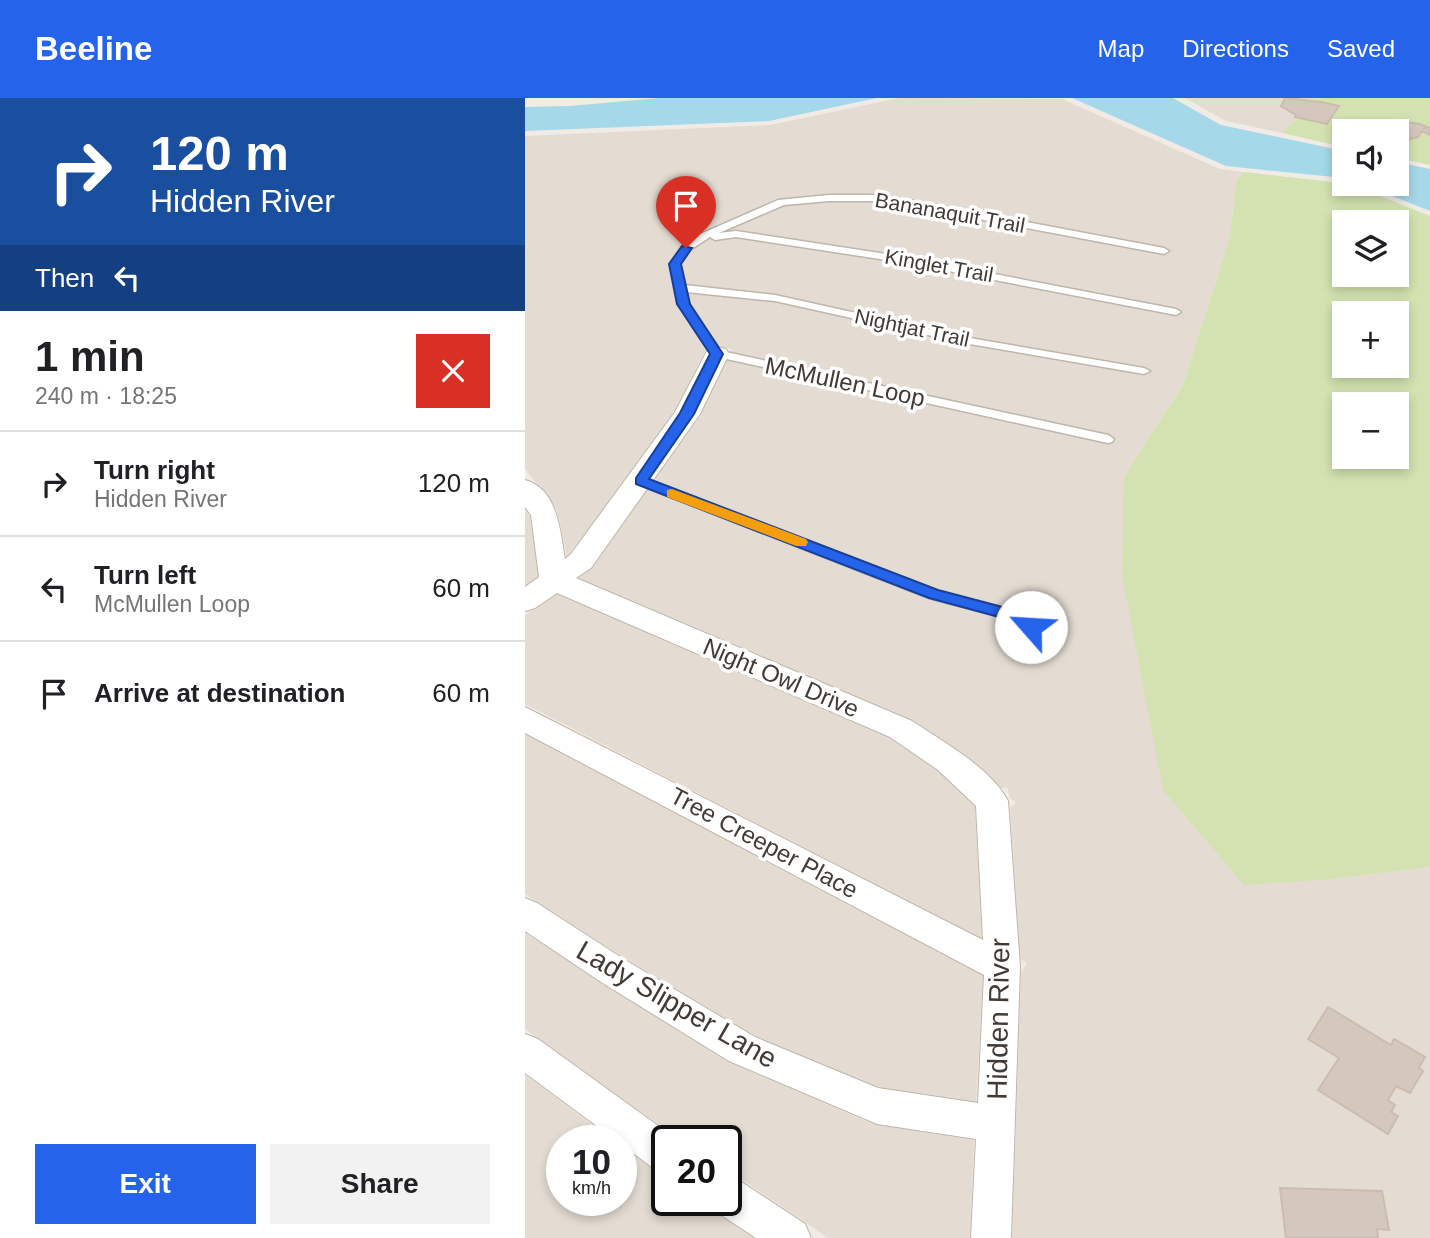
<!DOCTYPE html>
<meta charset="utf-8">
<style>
:root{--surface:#fff;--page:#f2f2f2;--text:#202124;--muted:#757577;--line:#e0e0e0;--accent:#2563eb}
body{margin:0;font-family:Helvetica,sans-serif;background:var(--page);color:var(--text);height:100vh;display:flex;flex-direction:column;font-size:26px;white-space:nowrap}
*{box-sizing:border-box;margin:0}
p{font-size:23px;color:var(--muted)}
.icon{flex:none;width:38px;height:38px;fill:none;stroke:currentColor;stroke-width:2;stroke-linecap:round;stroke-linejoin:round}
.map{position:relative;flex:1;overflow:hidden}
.details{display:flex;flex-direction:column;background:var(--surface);width:525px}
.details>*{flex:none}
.hud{background:#1a4fa0;color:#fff;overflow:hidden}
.tools{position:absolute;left:807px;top:21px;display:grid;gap:14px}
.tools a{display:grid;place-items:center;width:77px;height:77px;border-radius:0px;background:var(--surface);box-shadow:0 4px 10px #0003;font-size:35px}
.speed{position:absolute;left:21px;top:1027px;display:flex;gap:14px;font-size:35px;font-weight:700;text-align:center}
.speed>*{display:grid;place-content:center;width:91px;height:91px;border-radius:50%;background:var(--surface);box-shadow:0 4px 10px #0003;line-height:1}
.speed small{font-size:18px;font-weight:400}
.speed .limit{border:4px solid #111;border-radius:10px;background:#fff;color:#111}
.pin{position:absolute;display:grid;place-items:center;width:60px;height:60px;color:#fff;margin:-72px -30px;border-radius:50% 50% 50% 0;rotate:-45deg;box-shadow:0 0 7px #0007}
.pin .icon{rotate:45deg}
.me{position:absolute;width:77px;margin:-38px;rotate:296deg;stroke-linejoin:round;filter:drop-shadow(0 0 5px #0008)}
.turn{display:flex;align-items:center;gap:24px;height:147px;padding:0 35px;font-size:32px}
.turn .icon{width:91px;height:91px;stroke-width:2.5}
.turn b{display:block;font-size:49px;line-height:60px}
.then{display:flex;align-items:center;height:66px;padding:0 35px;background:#0003;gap:14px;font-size:26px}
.round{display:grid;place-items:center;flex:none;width:74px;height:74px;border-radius:0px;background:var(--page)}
.head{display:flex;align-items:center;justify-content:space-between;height:119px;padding:0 35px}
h1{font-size:42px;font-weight:700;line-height:52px}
.button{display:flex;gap:14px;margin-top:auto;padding:14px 35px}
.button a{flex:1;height:80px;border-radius:0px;background:var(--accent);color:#fff;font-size:28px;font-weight:700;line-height:80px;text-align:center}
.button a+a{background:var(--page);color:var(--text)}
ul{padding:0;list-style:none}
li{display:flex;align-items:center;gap:21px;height:105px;padding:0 35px;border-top:2px solid var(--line)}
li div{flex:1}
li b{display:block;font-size:26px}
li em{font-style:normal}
header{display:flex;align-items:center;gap:42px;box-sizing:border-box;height:98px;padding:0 35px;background:var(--accent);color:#fff}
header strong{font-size:33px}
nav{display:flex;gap:38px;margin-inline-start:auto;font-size:24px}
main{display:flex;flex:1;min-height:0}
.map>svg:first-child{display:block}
.residential{fill:#e4dcd3}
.green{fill:#d3e2b0;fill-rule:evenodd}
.water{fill:#a5d8e9}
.building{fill:#d4c8be;stroke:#cbbcaf;stroke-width:2}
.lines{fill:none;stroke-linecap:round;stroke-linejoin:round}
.lane-casing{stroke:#beb5ab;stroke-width:3}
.street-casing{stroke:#beb5ab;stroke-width:2}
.lane{fill:#fff;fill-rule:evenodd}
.street{fill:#fff;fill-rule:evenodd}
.route{fill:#2563eb;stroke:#184099;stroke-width:2}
.slow{fill:#f59e0b}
.labels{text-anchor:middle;stroke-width:7;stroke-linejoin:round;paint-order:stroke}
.far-street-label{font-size:21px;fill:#423b35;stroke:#fff}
.street-label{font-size:24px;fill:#423b35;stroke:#fff}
.near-street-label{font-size:28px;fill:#423b35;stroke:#fff}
</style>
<header>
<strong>Beeline</strong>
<nav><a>Map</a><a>Directions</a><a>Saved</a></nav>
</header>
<main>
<section class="details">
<div class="hud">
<div class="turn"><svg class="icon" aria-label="right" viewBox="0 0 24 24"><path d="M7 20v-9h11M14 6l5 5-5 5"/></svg><div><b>120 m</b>Hidden River</div></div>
<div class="then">Then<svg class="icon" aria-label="left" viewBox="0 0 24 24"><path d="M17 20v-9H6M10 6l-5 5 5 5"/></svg></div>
</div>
<div class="head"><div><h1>1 min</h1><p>240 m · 18:25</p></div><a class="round" style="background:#d93025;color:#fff"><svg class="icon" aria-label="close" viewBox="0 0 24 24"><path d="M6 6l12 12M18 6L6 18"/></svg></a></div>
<ul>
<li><svg class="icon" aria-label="right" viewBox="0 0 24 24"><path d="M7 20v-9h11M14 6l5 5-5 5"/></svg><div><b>Turn right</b><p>Hidden River</p></div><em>120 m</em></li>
<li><svg class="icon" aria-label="left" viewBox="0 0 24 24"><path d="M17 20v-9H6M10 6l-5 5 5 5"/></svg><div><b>Turn left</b><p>McMullen Loop</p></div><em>60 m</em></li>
<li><svg class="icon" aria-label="arrive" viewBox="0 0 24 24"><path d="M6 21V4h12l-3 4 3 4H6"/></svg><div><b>Arrive at destination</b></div><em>60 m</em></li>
</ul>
<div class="button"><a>Exit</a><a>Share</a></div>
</section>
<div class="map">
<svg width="905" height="1140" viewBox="0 0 905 1140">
<rect width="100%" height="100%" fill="#f1ebe5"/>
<path class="residential" d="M374,0L537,1L695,71L719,74L711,82L705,139L658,287L599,379L807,781L905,769V1140H487L496,875L502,865L495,861L485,710L491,705L484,699L483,690H474L435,654L383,621L52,480L69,466L174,319L207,251L183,247L150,313L99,385L42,459L31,410L0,371V38L245,27Z
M660,0H795L757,35L701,23Z
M0,412L5,418L14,478L0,488Z
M31,495L367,641L413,672L450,707L457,842L0,606V517Z
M0,636L458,877L451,1005L357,991L226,936L99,860L0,796Z
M0,835L206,965L345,1025L449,1042L445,1140H303L201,1071V1043H159L80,990L0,931Z
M0,977L89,1043H37V1102H96V1048L142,1079V1102L176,1103L230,1140H0Z"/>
<path class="green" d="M795,0H905V67L872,60V33H819V49L757,35Z
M719,74L825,86L905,118V769L807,781L719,787L638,692L597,477L599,379L658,287L705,139L711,82ZM819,124H872V177H819ZM819,215H872V268H819ZM819,306H872V359H819Z"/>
<path class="water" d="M134,0H352L244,23L0,33V9L45,8Z
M547,0H648L696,27L819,53V80L701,68Z
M872,64L905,71V113L838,86H872Z"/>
<path class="building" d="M760,0L796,4L814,8L802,26L770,19L771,17L756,8Z
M856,23L879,28L881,24L895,26L900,28L899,30L905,29V37L897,33L893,39L885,41L880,49L872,47V33H831L834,28L841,30L844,25L853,27Z
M803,909L866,947L869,941L900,959L894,970L898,973L885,995L871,988L863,1002L870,1007L866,1014L873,1018L863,1036L793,992L814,960L783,941Z
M755,1090L857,1093L864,1132L852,1131L853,1140H761Z"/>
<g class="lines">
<defs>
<path id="lane" d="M304,97H358L639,150L644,153L639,156L358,103H304L259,107L194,135L211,133L381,159L651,211L656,214L651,217L381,165L211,139L190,142L185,139L165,152L155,166L160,187L250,197L439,239L619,270L625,273L619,276L439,245L250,203L161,194L163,206L196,253L583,337L589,341L587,344L583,345L188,258L153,206L145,166L157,148L171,138L253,102Z
M116,379L412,493L500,516L513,529L506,534L491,523L404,500L112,386L110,383Z"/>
<path id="street" d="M192,249L201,251L204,256L175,316L66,470L51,480L387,623C417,643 466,670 483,703L495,869L486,1140H446L451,1041L352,1026L204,963L76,884L0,833V800L12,805L100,862L230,939L353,990L453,1005L459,877L0,635V609L458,842L451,708L413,672L365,639L32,495L10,510L0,513V489L14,479L6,417L0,409V382C33,391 35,433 40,461L46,456L150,314L183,251Z
M0,936L13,941L154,1043H142V1076L128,1070L96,1046V1043H92L0,975Z
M201,1078L215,1083L280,1126L286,1140H231L187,1111L184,1102H201Z"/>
</defs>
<use href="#lane" class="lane-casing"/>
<use href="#street" class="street-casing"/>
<use href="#lane" class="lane"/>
<use href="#street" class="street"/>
</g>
<path class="route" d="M157,148L167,150L156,166L165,206L198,256L169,316L124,381L413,492L500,515L514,529L512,533H501L489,523L404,500L111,386V380L155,315L185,256L152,206L144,166Z"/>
<path class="slow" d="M147,391L281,441L283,444L281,448H271L142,399V392Z"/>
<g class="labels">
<g class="far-street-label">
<text transform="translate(425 115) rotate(10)" y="7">Bananaquit Trail</text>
<text transform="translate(414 168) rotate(10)" y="7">Kinglet Trail</text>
<text transform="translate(387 230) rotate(12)" y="7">Nightjat Trail</text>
</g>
<g class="street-label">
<text transform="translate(320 284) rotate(12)" y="8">McMullen Loop</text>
<text transform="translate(256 580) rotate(23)" y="8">Night Owl Drive</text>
<text transform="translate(239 745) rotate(28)" y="8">Tree Creeper Place</text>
</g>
<g class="near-street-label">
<text transform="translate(152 906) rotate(30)" y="10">Lady Slipper Lane</text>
<text transform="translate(473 921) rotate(-89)" y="10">Hidden River</text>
</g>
</g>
</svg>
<div class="tools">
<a><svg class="icon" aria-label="sound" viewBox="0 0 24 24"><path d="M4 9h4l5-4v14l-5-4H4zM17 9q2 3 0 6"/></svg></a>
<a><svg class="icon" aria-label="layers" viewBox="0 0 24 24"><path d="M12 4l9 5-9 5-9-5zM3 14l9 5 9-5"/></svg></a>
<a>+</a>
<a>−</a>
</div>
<div class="speed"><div>10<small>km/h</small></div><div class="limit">20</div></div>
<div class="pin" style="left:161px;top:150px;background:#d93025"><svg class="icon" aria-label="arrive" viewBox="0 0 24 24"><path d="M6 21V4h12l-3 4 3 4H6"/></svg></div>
<svg class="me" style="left:506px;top:529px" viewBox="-20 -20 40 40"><circle r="19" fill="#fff"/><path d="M0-13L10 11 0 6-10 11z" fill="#2563eb"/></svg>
</div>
</main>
